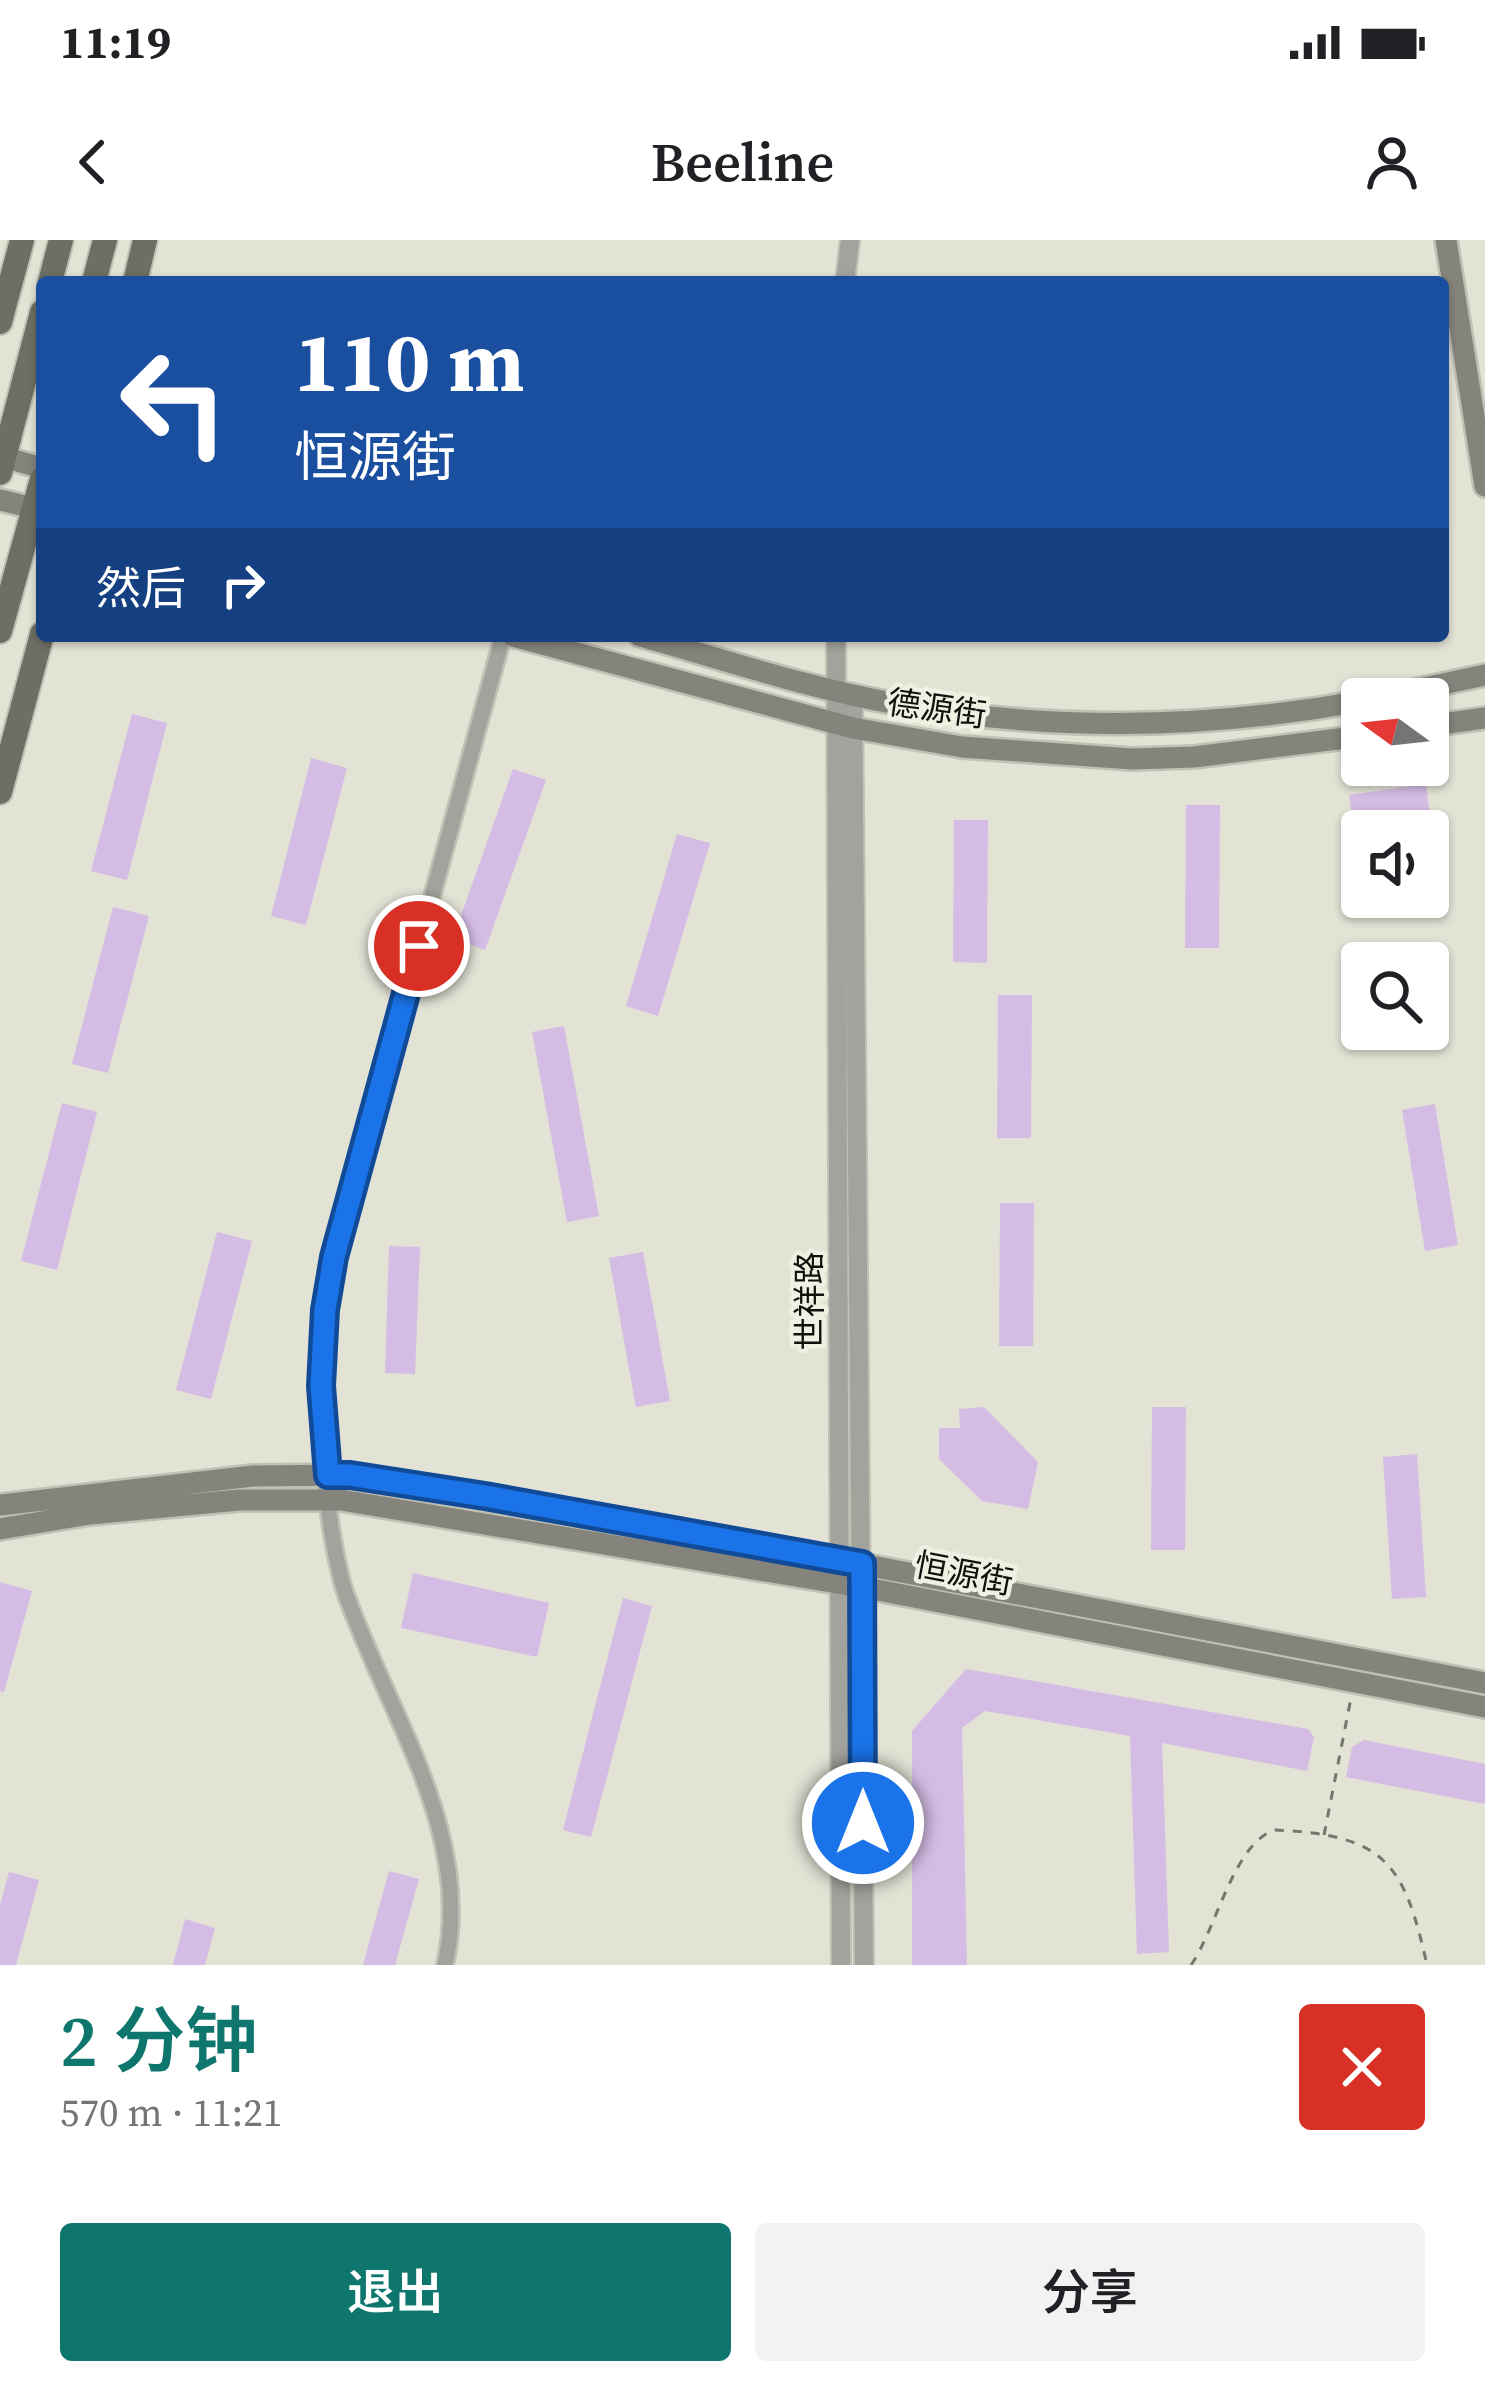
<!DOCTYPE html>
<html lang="zh">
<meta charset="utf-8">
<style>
:root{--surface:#fff;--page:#f2f2f2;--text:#202124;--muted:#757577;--accent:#0f766e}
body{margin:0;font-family:"Source Serif 4","Noto Sans SC",serif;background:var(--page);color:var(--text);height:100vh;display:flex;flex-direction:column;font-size:45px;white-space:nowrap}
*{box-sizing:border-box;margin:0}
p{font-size:39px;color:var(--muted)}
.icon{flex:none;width:66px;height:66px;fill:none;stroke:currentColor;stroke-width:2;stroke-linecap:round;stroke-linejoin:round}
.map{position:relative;height:1725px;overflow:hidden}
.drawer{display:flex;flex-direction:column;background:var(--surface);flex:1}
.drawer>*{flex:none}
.guide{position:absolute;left:36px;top:36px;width:1413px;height:366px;border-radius:12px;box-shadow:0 3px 9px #0004;background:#1a4fa0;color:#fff;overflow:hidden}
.needle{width:78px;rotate:285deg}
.buttons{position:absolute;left:1341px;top:438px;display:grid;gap:24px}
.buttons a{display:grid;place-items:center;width:108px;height:108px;border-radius:12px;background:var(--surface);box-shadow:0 3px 9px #0004;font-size:60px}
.pin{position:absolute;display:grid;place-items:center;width:102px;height:102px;color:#fff;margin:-51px;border:6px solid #fff;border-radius:50%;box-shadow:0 3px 12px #0007}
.me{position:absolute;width:132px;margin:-66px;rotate:0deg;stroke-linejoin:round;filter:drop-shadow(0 0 9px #0008)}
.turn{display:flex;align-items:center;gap:42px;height:252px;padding:0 60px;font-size:54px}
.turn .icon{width:156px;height:156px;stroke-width:2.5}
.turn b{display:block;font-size:84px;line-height:102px}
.then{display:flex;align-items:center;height:114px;padding:0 60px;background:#0003;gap:24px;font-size:45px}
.round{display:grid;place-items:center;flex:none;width:126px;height:126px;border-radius:12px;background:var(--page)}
.summary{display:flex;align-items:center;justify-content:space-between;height:204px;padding:0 60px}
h1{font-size:72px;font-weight:600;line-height:90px;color:var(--accent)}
.button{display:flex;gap:24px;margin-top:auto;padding:24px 60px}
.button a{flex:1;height:138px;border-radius:12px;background:var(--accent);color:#fff;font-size:48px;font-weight:600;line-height:138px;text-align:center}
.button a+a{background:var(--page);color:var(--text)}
.status{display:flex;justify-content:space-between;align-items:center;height:84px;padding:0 60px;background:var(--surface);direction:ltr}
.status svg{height:33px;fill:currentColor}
header{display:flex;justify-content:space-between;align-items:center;height:156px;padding:0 60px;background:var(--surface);font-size:54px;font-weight:600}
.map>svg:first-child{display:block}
.building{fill:#d5bce5}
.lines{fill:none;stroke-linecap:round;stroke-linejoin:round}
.minor-casing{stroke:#c0c0b5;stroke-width:20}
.tertiary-casing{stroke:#c0c0b5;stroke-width:22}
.secondary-casing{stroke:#c0c0b5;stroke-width:26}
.primary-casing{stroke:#c0c0b5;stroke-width:28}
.path{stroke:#76766d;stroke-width:3;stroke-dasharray:9 9;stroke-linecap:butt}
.minor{stroke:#a2a39d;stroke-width:15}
.tertiary{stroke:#a2a39d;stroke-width:18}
.secondary{stroke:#84847c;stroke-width:21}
.primary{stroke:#6e6f64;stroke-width:24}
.route-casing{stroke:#114b97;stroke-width:30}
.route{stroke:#1a73e8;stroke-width:21}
.labels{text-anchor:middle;stroke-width:9;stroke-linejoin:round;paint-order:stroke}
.street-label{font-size:33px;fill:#10100c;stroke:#eff0e2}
</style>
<div class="status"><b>11:19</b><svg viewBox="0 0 49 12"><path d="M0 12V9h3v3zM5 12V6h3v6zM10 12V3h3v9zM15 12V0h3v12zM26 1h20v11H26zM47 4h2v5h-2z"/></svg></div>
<header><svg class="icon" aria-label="back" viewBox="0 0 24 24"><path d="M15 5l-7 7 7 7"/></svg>Beeline<svg class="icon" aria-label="person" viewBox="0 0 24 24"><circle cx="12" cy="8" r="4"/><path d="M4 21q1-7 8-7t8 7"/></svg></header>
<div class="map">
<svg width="1485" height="1725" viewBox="0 0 1485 1725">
<rect width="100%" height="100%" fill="#e2e2d5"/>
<path class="building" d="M132,474L167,483L127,640L91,631Z
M311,518L347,528L306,685L271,676Z
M513,529L546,540L485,710L453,698Z
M1426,544L1432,591H1397L1396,583L1354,589L1349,555Z
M1186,565H1220L1219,708H1185Z
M954,580H988L987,723L953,722Z
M677,594L710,603L658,776L626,766Z
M113,667L149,676L108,833L72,824Z
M998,755H1032L1031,898H997Z
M564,786L599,976L567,982L532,792Z
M62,863L97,872L57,1030L21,1021Z
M1435,864L1458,1005L1425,1011L1402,870Z
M1000,963H1034L1033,1106H999Z
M217,992L252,1001L211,1159L176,1150Z
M389,1006L420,1007L415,1134L385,1133Z
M643,1012L670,1161L636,1167L609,1018Z
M984,1167L1038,1222L1028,1269L982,1261L939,1219V1188H960L959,1169Z
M1152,1167H1186L1185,1310H1151Z
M1417,1214L1426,1357L1392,1359L1383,1217Z
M413,1333L549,1363L537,1417L401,1388Z
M0,1342L32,1351L4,1452L0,1451Z
M623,1358L652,1366L591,1597L563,1590Z
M966,1429L1308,1489L1314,1497L1307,1531L1162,1503L1169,1712L1137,1714L1130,1496L985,1471L962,1488L967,1725H912V1491Z
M1364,1500L1485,1524V1564L1346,1537L1352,1507Z
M389,1631L419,1639L395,1725H363Z
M9,1632L39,1640L16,1725H0V1665Z
M185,1679L215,1688L205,1725H173Z"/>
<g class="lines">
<defs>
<path id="minor" d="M445,1725C475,1591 384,1468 343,1346C317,1245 316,1119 334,1017L503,396"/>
<path id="tertiary" d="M845,42L850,0
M836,396L841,1725
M853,454L864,1725"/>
<path id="secondary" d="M1446,0L1485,246
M0,216L42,228
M0,260L42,270
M513,396L853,488L962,507L1132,519L1194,517L1362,496
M640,396C725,420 811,449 897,464C1053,492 1207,489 1362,461
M1372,459L1485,435
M1428,486L1485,478
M0,1265L253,1236L350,1235L745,1302L1485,1443
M0,1289L90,1274L239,1260H341L867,1348L1485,1467"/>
<path id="primary" d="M50,42L61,0
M94,42L105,0
M135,42L145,0
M0,82L22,0
M0,233L42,72
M0,391L42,239
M0,552L42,394"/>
</defs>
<use href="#minor" class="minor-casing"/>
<use href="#tertiary" class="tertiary-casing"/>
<use href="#secondary" class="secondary-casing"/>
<use href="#primary" class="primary-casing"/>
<path class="path" d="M1324,1595L1351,1458
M1191,1725C1216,1690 1234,1602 1275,1590C1385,1595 1404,1622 1427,1725"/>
<use href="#minor" class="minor"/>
<use href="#tertiary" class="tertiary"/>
<use href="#secondary" class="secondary"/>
<use href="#primary" class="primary"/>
</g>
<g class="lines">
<defs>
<path id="route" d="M419,706L334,1017L325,1070L321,1146L328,1235H350L485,1256L862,1324L863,1583"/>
</defs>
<use href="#route" class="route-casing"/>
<use href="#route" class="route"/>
</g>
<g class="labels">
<g class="street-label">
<text transform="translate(937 468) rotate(8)" y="12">德源街</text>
<text transform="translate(809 1061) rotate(-90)" y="12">世祥路</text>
<text transform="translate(964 1333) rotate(11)" y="12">恒源街</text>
</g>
</g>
</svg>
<div class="buttons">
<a><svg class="needle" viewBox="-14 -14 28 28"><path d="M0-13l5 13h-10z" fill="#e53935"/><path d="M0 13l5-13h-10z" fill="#757577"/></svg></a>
<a><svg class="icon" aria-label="sound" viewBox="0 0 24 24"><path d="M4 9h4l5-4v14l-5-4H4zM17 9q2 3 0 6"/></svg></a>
<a><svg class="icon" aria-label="search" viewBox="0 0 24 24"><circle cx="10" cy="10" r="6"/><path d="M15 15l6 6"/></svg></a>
</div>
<div class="pin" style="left:419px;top:706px;background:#d93025"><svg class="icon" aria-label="arrive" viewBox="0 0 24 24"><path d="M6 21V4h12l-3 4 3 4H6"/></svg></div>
<svg class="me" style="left:863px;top:1583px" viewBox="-20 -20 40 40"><circle r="17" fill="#1a73e8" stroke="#fff" stroke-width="3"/><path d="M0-11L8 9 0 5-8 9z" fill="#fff"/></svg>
<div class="guide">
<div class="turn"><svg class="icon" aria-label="left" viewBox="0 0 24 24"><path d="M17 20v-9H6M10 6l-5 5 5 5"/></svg><div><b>110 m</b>恒源街</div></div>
<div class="then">然后<svg class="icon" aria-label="right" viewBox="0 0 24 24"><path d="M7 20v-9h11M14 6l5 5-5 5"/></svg></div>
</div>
</div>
<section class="drawer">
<div class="summary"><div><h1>2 分钟</h1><p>570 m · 11:21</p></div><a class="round" style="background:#d93025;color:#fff"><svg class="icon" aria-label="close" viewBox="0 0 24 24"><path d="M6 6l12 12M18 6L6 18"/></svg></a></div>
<div class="button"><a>退出</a><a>分享</a></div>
</section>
